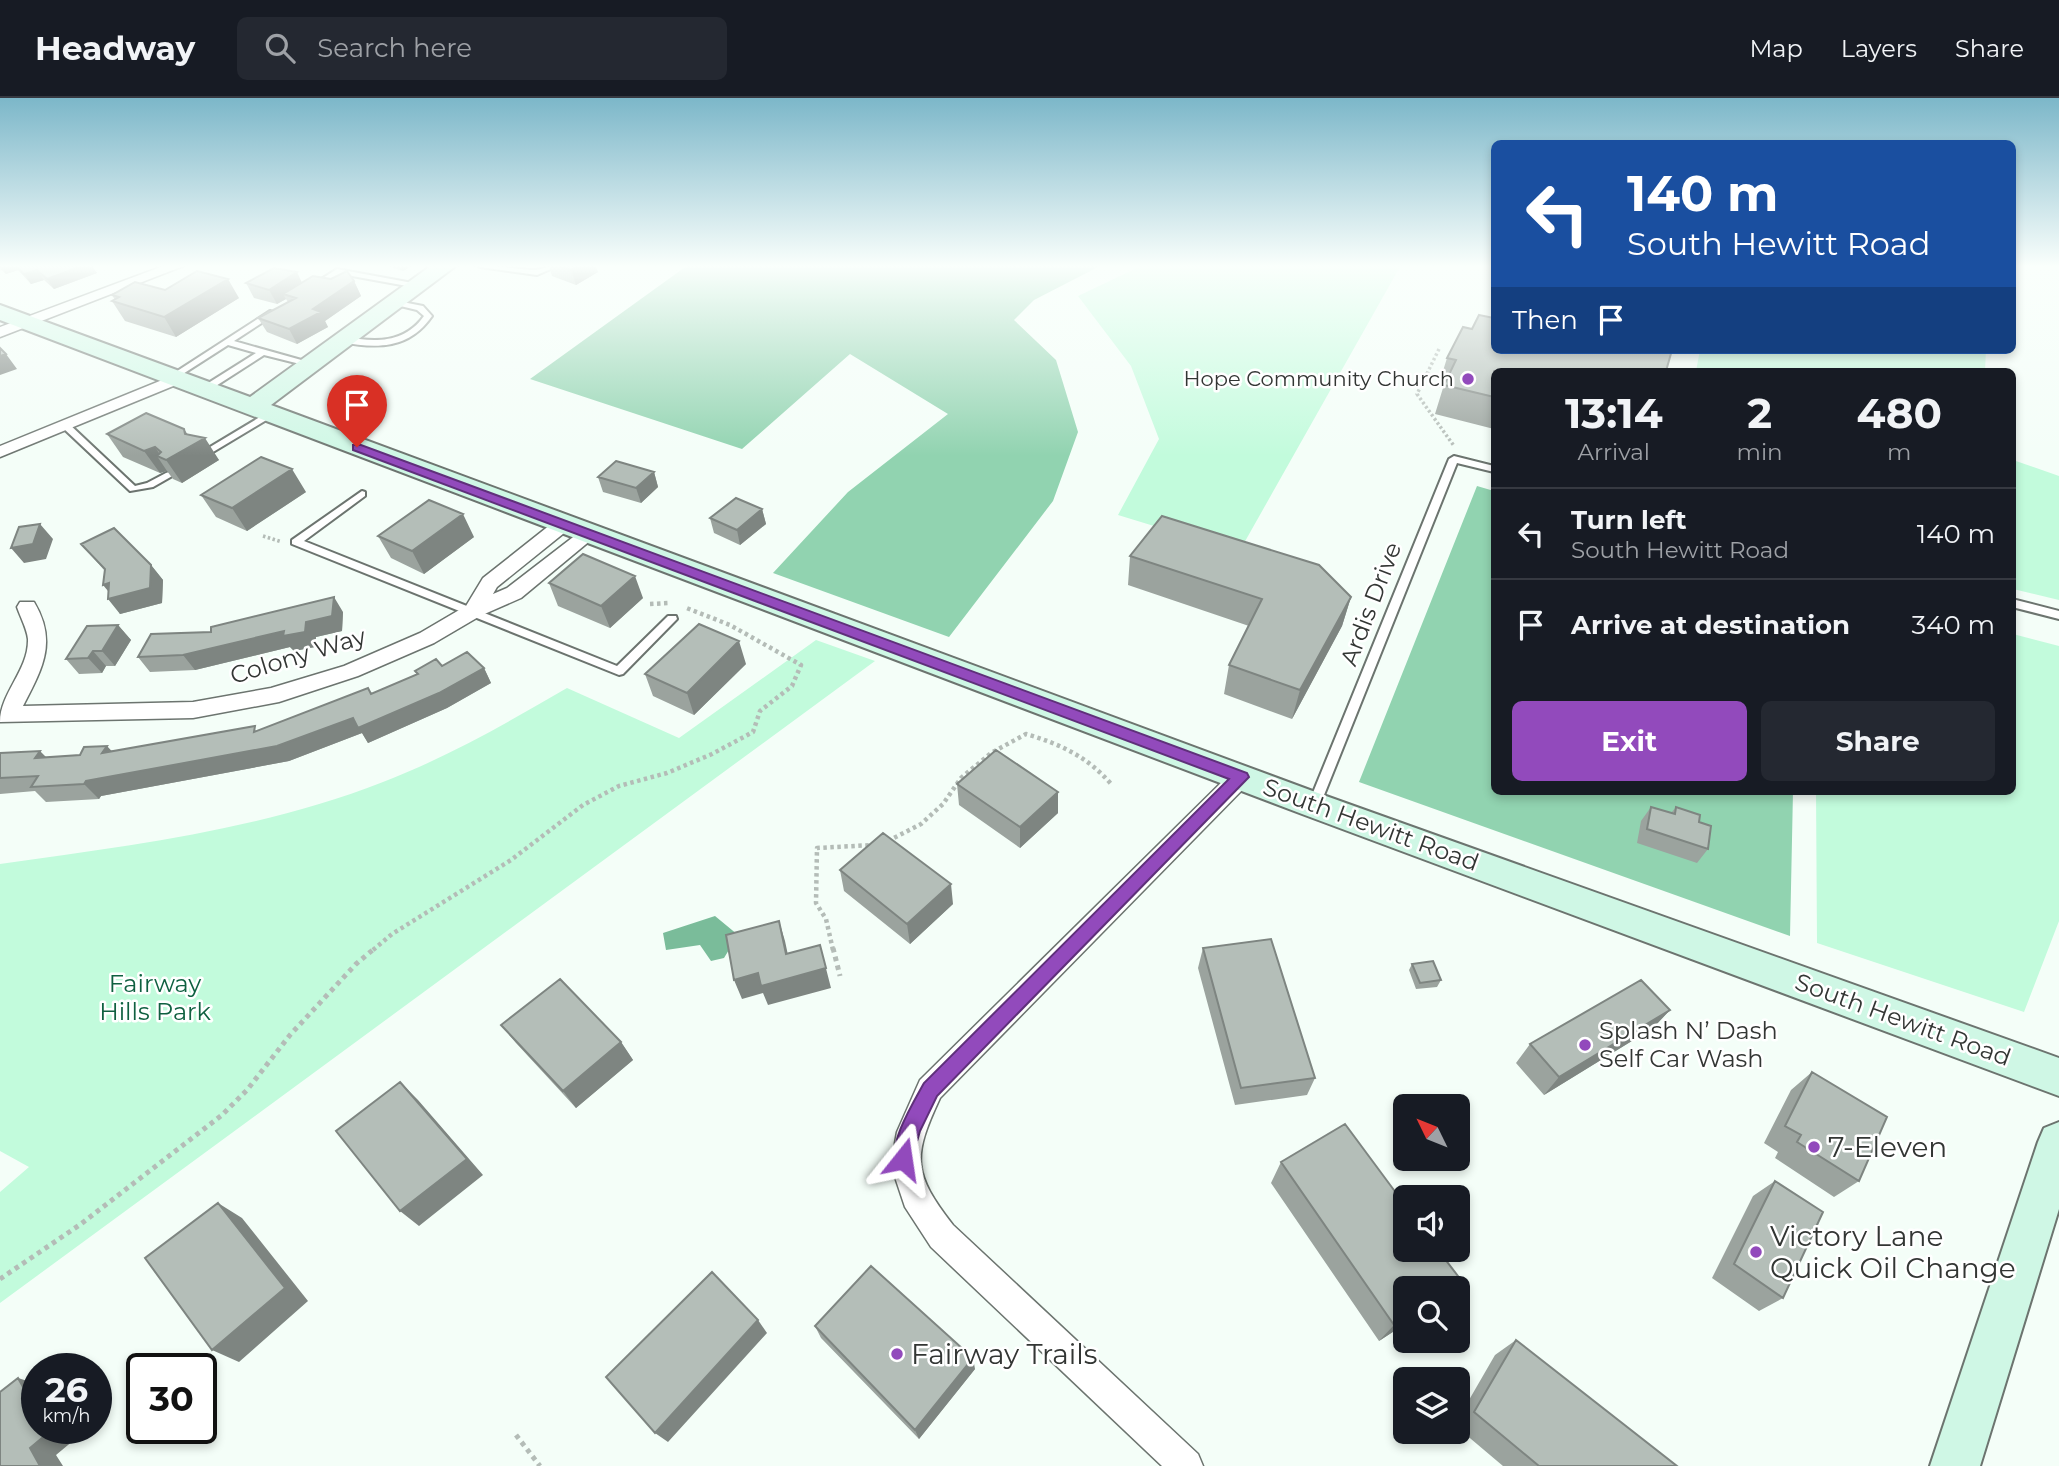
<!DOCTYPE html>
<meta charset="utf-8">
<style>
:root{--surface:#171b24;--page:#242831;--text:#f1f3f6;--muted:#9ea1a6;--line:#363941;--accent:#924abc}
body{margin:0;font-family:Montserrat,sans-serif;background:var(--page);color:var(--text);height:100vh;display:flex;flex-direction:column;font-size:26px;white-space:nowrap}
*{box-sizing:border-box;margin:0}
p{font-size:23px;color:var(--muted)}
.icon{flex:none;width:38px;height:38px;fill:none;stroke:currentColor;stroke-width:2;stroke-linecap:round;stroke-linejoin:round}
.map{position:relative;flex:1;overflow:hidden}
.drawer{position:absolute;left:1491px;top:270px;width:525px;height:427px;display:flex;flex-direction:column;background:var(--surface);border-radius:10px;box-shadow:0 4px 10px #0003}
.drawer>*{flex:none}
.guide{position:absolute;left:1491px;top:42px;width:525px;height:214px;border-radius:10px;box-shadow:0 4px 10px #0003;background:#1a4fa0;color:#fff;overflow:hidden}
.needle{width:46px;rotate:313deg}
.fabs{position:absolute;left:1393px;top:996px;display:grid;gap:14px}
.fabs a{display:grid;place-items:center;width:77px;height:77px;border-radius:10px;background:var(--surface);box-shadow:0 4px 10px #0003;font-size:35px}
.speed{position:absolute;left:21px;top:1255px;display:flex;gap:14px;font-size:35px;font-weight:700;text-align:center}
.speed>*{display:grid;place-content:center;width:91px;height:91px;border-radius:50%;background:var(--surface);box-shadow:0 4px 10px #0003;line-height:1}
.speed small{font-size:18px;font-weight:400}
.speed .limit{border:4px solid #111;border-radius:10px;background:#fff;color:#111}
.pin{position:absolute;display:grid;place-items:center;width:60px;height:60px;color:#fff;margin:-72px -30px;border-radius:50% 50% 50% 0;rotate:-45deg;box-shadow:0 0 7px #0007}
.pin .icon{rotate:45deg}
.me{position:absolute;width:77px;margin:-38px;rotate:15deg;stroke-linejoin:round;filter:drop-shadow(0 0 5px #0008)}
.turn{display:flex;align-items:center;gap:24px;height:147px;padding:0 21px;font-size:32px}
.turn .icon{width:91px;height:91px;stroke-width:2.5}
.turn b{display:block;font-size:49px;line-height:60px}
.then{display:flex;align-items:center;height:66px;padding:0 21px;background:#0003;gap:14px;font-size:26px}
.eta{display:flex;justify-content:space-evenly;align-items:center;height:119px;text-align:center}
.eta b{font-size:42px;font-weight:700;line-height:49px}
.button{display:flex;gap:14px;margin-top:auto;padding:14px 21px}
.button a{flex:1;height:80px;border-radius:10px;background:var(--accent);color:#fff;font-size:28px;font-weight:700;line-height:80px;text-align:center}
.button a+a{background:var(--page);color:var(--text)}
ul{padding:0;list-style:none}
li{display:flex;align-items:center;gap:21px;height:91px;padding:0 21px;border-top:2px solid var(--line)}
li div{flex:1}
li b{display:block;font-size:26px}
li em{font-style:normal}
header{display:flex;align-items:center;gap:42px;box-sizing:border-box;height:98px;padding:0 35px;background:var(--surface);border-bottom:2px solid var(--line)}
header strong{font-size:33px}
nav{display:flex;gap:38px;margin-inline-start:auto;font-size:24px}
.search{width:490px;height:63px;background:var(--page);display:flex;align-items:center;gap:18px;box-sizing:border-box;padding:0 24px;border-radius:10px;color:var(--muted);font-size:26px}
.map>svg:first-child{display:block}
.green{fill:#c2fbdc}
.forest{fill:#91d3b0}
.water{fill:#7abc9a}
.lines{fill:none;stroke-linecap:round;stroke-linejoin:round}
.lane-casing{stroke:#6c746f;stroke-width:4}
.street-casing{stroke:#6c746f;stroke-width:3}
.secondary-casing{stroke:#6c746f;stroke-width:4}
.path-far2{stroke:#b4bcb7;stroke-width:3.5;stroke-dasharray:2.5 2.5;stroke-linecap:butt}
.path-far1{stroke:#b4bcb7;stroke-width:4.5;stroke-dasharray:3.5 3.5;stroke-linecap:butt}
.path{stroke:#b4bcb7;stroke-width:5;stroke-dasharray:4.5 4.5;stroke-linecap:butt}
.lane{fill:#fff;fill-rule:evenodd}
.street{fill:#fff;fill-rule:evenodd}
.secondary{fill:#cff7e5;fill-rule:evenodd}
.wall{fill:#9ba39e}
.shaded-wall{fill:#7e8581}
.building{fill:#b4beb8;stroke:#7e8581;stroke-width:2}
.route{fill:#924abc;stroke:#5f307a;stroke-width:2}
.poi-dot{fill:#924abc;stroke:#fff;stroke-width:2.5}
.labels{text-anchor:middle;stroke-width:5;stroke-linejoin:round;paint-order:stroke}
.far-poi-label{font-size:21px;fill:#333634;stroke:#fff;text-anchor:end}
.street-label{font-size:24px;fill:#333634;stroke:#fff}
.park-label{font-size:24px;fill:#0f6040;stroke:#fff}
.poi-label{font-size:24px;fill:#333634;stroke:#fff;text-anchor:start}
.near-poi-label{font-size:28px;fill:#333634;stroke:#fff;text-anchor:start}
</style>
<header>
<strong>Headway</strong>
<div class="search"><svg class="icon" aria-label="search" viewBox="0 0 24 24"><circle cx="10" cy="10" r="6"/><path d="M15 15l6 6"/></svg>Search here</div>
<nav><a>Map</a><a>Layers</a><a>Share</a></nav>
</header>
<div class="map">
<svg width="2059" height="1368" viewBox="0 0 2059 1368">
<rect width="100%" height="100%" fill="#f4fef8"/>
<path class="green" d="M1143,167H1401L1239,454L1118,417L1159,341L1131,268L1078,198Z
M1700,252H1986L1985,273H1696Z
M2013,362L2059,378V502L2013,491Z
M2013,536L2059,548V823L2024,914L1817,845L1816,693H2012Z
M816,542L875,563L0,1205V1094L29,1069L0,1053V766C129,748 261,732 383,684C448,659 507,625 567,590L679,640Z"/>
<path class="forest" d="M688,167H1102L1034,202L1014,222L1056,262L1078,334L1053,403L949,539L773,475L848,394L948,316L850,256L742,351L530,281Z
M1477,388L1494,393V693H1793L1790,838L1359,684Z"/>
<path class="water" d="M715,818L738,837L724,860L711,863L700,847L666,852L663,835Z"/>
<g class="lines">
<defs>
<path id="lane" d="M476,167C495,167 514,171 533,172C542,172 550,167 560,167L537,177L480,169Z
M337,171L418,186L422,188L418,190L341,176L318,191H312V187Z
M392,202L423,208L432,218C409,251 378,251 341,244V240L344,239C375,244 404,246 424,218L417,212L392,206Z
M270,213L277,215L234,243L312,265V269L264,257L208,293H202V289L256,255L228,247L175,281L168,279Z
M270,313L275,316L273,318L208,357H202L200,355Z
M65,324L68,325L135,388L147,385L166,375L169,374L174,377L153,389L130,393L62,329V325Z
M1454,358L1494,368V374L1457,365L1320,707L1318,710H1310L1308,707L1449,361Z
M362,393L365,394V398L304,443L617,568L668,518H676L677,521L623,576L619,577L292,446V442Z
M2012,501L2059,513V521L2012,509Z"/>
<path id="street" d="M166,167H186L0,239V229Z
M177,276L185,281L183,284L0,359V348Z
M562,421L569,423L571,427L569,431L497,489L493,496L507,490L581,433H595L597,437L521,500L480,518L434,545L358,578L279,604L193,620L0,624C0,595 29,572 28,541C27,531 20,518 17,509L20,504H34C58,544 42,571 23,608L193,604L271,590L344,568L420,535L466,508L483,480L555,423Z
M1241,670L1249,673L1252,679L1249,685L940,1000C912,1060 913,1075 953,1127L1198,1356L1203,1368H1162L931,1149L905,1109L891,1067L897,1034L920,982L1233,673Z"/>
<path id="secondary" d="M432,167H457L271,307L1326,698L2059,960V998L1302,716L0,222V207L250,299Z
M2059,1024V1111L1980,1368H1930L2038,1044L2044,1030Z"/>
</defs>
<use href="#lane" class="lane-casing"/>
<use href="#street" class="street-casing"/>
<use href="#secondary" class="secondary-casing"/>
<path class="path-far2" d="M1439,251L1417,296L1454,348
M263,438L282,444"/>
<path class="path-far1" d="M650,506L669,505
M888,743L921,726L943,706L961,680L991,655L1026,636C1060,646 1088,659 1111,686
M373,852L392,836L511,762L583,707L619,688L667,675L712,656L753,634L760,613L792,588L801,567L730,527L684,509
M833,852L826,821L816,805L817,750L873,747"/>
<path class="path" d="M833,850L840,878
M0,1181L81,1126L222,1017L247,992L290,937L356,866L375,850
M516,1337L540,1368"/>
<use href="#lane" class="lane"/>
<use href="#street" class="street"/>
<use href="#secondary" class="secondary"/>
</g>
<path class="wall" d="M0,167H91L97,175L54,191L44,182L31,186L18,172L6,176L0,171Z
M385,167H413L403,173Z
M549,167H595L598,174L576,187L552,178Z
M331,181L354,183L361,198L325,223L328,229L297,246L267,234L258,220L288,204L286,201L277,206L254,200L246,185L302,184Z
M165,192L239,200L176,239L125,223L112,203L115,202L112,197Z
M1447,260L1494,273V331L1435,316L1443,290L1438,289Z
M107,336L187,337L219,362L182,385L173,381L167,373L160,375L123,359Z
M654,374L658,389L641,405L603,394L598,379Z
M306,394L247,433L216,419L201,397Z
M762,411L766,426L740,447L714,435L710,420Z
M378,438L474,439L424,476L391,460Z
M81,446L151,467L163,482L162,505L120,516L108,493L105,473Z
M1130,458L1351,499L1342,528L1292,621L1224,596L1229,567L1249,528L1128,487Z
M549,485L643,500L610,530L558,508Z
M343,514L342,533L316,539L315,549L294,553L290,549L195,572L150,574L138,559L211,534Z
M118,527L131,542L115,568H106L102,575L79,576L66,561Z
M746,566L694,617L653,598L645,576Z
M442,568L484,570L491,585L447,610L368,645L362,635L289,663L101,698L99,701L46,704L35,693L0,696V655L46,659L80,657L258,633L372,596L417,577L415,573Z
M957,686L1058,715L1020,750L959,707Z
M1651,709L1671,715L1676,709L1699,724L1708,751L1697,765L1637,745L1641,723Z
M840,772L953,806L910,846L844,793Z
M1203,850L1315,980L1307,997L1235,1007L1198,870Z
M1412,866L1441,882L1437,889L1416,891L1409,872Z
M1670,912L1653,930L1544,997L1516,965L1530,946Z
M501,927L621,944L633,962L576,1010L516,945Z
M1812,974L1859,1083L1834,1099L1775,1060L1778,1054L1764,1045L1791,992Z
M1281,1064L1461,1182L1453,1190H1405V1226L1379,1243L1271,1085Z
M1775,1083L1783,1200L1759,1213L1712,1180L1753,1098Z
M815,1228L975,1271L919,1341L821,1240Z
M1516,1242L1677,1368H1503L1458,1330V1321L1495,1257Z"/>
<path class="shaded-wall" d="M0,167H14L18,172L6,176Z
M85,167H91L97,175L54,191L47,181Z
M400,167H413L403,173Z
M581,167H595L598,174L576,187L571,172Z
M37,172L44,182L31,186L24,176Z
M297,174L304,189L283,196L286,201L277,206L269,192Z
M228,181L239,200L176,239L164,219Z
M354,183L361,198L325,223L328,229L297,246L289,231L313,211Z
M6,256L17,271L0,277V258Z
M184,331L194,346L205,340L219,362L182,385L166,362L185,336Z
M155,349L163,361L157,358L167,373L160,375L144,353Z
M292,371L306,394L247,433L232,410Z
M654,374L658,389L641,405L636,390Z
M762,411L766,426L740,447L737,432Z
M463,416L474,439L424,476L412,453Z
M40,426L53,441L46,461L24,465L11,450Z
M151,467L163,482L162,505L120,516L108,501L113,499L103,487Z
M635,478L643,500L610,530L601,508Z
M334,499L343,514L342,533L316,539L315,549L294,553L290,549L195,572L183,557L306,524Z
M1351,499L1342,528L1292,621L1300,592Z
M118,527L131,542L115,568L102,553Z
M739,543L746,566L694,617L687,595Z
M93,553L106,568L102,575L88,560Z
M484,570L491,585L447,610L368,645L362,635L289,663L101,698L99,701L84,686L86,683Z
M107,648L121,663L102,655Z
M40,653L55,668L35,660Z
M1058,694V715L1020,750V729Z
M951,786L953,806L910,846L907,826Z
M779,823L785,843L792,876L786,856Z
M820,847L831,890L768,907L763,895L742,901L734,882Z
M1670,912L1653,930L1544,997L1559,979Z
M621,944L633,962L576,1010L563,993Z
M400,984L418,1002L483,1077L419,1128L400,1113Z
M218,1105L242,1120L308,1203L239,1264L212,1252Z
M1405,1220V1226L1379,1243L1394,1227Z
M758,1222L767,1235L668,1344L655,1335Z
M973,1260L975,1271L919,1341L915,1332Z
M18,1280L37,1286V1314Z
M46,1330H67L74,1342L56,1357L63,1368H40L30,1350Z"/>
<path class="building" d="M15,167H85L47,181L37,172L24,176Z
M556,167H581L571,172Z
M274,170L297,174L269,192L246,185Z
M197,173L228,181L164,219L112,203L119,199L112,197L135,184L165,192Z
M347,173L354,183L313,211L321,214L289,231L258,220L296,200L283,196L313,178L331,181Z
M1479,217L1494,220V252H1672L1666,273H1494V299L1444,287L1456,262L1447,260L1463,229L1472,231Z
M0,250L6,256L0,258Z
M146,315L184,331L185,336L205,340L166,362L157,358L161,354L155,349L144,353L107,336Z
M261,359L292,371L232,410L201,397Z
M616,363L654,374L636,390L598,379Z
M736,400L762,411L737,432L710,420Z
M429,402L463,416L412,453L378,438Z
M1162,418L1319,467L1351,499L1300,592L1229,567L1262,501L1130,458Z
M40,426L33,446L11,450L19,429Z
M114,430L151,467L150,490L108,501L109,485L103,487L105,471L81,446Z
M583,456L635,478L601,508L549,485Z
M334,499L332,518L306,524L305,534L283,538L284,533L183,557L138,559L151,536L211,534V529Z
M699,526L739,543L687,595L645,576Z
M118,527L102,553H93L88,560L66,561L87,528Z
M467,554L484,570L439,595L358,630L353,620L277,648L86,683L84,686L31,689L38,678L0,680V655L40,653L35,660L80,657L84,649L107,648L102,655L255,628L254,634L368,590L371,596L418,576L415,573L436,561L442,568Z
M996,652L1058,694L1020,729L957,686Z
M1651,709L1675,716L1676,709L1700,717L1699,724L1711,728L1708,751L1647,731Z
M883,735L951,786L907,826L840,772Z
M779,823L786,856L820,847L826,870L761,888L758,875L734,882L726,837Z
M1271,841L1315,980L1241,990L1203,850Z
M1433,863L1441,882L1420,885L1412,866Z
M560,881L621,944L563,993L501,927Z
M1641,882L1670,912L1559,979L1530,946Z
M1812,974L1887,1019L1859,1083L1797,1044L1801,1037L1785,1028Z
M400,984L467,1061L400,1113L336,1033Z
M1345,1026L1405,1107V1152H1438L1461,1182L1450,1190H1405V1220L1394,1227L1281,1064Z
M1775,1083L1823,1114L1783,1200L1734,1166Z
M218,1105L285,1190L212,1252L145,1160Z
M871,1168L973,1260L915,1332L815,1228Z
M712,1174L758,1222L655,1335L606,1279Z
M1516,1242L1677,1368H1539L1474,1314Z
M18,1280L37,1314V1330H46L48,1335L30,1350L40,1368H0V1294Z"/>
<linearGradient id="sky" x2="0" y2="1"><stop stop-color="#7cb7c9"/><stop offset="0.47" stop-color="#fafffc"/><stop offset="1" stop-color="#fafffc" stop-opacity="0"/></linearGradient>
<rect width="2059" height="358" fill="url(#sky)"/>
<path class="route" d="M353,347H361L1247,675L1249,679L937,998L920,1033L910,1068L903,1071L896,1068C887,1047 913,1005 924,985L1229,681L353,352Z"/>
<g class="poi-dot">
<circle cx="1468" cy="281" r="7"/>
<circle cx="1585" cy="947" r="7"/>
<circle cx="1814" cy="1049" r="7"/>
<circle cx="1756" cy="1154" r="7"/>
<circle cx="897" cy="1256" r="7"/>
</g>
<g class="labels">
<g class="far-poi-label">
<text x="1454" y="288">Hope Community Church</text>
</g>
<g class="street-label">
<text transform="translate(1371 506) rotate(-69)" y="8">Ardis Drive</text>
<text transform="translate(298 558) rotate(-17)" y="8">Colony Way</text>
<text transform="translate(1371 727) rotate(20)" y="8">South Hewitt Road</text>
<text transform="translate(1903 922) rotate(20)" y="8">South Hewitt Road</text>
</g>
<g class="park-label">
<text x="155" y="894">Fairway<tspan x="155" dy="28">Hills Park</tspan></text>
</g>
<g class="poi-label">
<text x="1599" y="941">Splash N’ Dash<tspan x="1599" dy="28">Self Car Wash</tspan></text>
</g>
<g class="near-poi-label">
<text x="1828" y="1059">7-Eleven</text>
<text x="1770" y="1148">Victory Lane<tspan x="1770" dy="32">Quick Oil Change</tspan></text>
<text x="911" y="1266">Fairway Trails</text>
</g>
</g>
</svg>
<div class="fabs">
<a><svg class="needle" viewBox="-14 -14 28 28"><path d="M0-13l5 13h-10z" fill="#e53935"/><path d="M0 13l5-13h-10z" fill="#9ea1a6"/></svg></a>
<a><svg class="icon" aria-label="sound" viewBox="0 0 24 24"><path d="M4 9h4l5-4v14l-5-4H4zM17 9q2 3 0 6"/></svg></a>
<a><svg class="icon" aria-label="search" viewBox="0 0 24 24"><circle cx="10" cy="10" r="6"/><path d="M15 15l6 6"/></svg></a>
<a><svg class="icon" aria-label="layers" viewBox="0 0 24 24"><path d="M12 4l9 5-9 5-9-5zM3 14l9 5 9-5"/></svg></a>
</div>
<div class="speed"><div>26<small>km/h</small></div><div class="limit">30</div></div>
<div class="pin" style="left:357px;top:349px;background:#d93025"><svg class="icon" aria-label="arrive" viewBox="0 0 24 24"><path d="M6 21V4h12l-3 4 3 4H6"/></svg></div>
<svg class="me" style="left:903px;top:1061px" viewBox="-20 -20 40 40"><path d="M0-17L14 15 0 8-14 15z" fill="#924abc" stroke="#fff" stroke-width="4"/></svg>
<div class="guide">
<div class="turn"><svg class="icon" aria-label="left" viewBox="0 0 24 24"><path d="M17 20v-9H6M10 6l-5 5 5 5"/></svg><div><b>140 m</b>South Hewitt Road</div></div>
<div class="then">Then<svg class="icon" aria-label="arrive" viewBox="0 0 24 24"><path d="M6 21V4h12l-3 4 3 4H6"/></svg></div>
</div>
<section class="drawer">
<div class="eta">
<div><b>13:14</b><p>Arrival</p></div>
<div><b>2</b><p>min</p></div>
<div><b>480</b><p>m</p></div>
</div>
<ul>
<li><svg class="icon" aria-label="left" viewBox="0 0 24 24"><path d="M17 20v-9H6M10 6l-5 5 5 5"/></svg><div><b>Turn left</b><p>South Hewitt Road</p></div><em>140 m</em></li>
<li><svg class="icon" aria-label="arrive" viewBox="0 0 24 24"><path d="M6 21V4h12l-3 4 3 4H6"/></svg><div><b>Arrive at destination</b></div><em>340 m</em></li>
</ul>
<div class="button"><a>Exit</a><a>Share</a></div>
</section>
</div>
